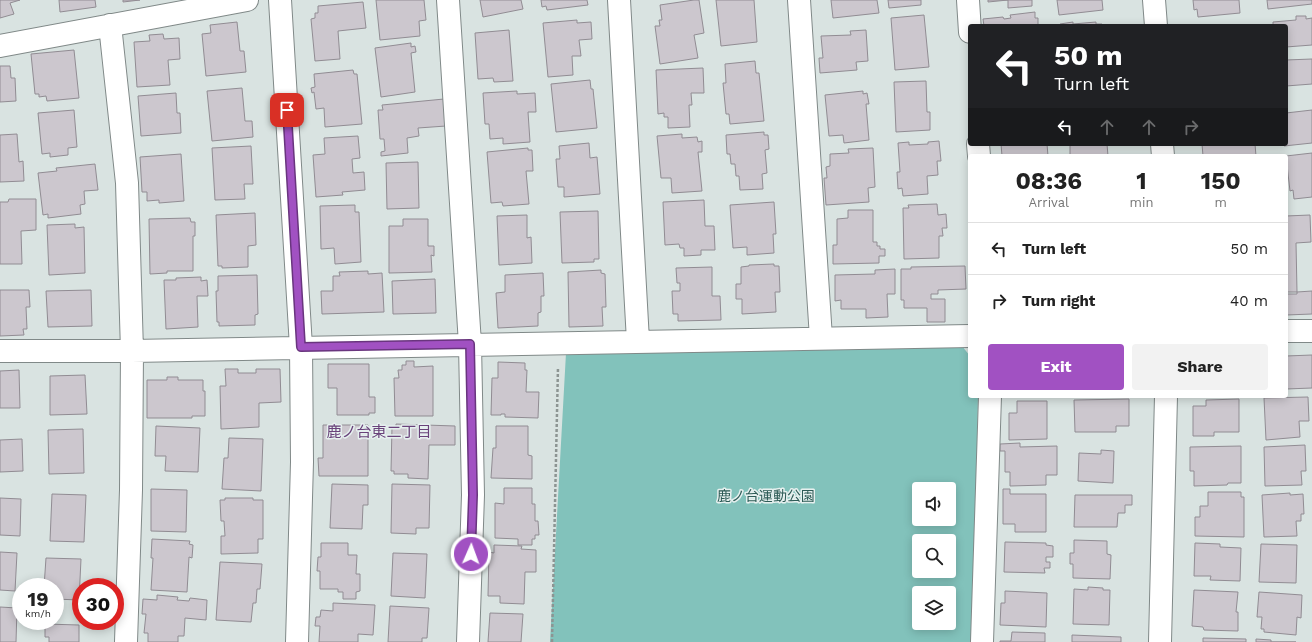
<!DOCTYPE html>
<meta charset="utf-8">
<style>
:root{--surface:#fff;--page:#f2f2f2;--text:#222;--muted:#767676;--line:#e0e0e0;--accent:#a151c2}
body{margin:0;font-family:"Work Sans","Noto Sans JP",sans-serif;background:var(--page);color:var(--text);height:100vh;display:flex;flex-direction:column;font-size:15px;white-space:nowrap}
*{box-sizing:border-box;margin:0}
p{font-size:13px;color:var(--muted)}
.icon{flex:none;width:22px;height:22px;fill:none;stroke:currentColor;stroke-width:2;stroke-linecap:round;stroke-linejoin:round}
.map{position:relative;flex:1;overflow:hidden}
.details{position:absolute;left:968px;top:154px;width:320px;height:244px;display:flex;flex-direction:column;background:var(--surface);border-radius:4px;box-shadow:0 2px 10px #0003}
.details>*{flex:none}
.guide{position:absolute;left:968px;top:24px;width:320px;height:122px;border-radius:4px;box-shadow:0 2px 10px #0003;background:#202124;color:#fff;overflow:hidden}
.controls{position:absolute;left:912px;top:482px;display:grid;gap:8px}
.controls a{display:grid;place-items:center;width:44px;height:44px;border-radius:4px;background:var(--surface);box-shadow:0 2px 10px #0003;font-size:20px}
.speed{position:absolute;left:12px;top:578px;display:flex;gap:8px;font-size:20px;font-weight:700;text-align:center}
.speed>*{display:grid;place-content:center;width:52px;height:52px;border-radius:50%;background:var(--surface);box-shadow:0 2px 10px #0003;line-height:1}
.speed small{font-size:10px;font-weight:400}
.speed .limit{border:6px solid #d22;background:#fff;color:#111}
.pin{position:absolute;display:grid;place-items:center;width:34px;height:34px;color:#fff;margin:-17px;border-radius:8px;box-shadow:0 2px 6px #0006}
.me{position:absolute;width:44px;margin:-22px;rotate:2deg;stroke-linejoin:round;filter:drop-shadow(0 0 3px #0008)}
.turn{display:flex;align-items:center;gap:14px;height:84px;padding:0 20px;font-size:18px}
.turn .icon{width:52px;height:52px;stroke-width:2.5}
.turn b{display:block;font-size:28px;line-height:34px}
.lanes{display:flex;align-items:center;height:38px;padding:0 20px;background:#0003;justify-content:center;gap:20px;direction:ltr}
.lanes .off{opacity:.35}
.eta{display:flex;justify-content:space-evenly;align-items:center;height:68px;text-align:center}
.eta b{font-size:24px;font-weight:700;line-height:28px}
.cta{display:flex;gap:8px;margin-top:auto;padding:8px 20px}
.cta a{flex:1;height:46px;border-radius:4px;background:var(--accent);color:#fff;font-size:16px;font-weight:700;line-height:46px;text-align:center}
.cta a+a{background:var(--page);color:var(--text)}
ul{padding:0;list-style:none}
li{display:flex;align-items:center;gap:12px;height:52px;padding:0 20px;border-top:1px solid var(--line)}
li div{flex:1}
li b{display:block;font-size:15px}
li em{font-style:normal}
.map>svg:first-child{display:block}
.green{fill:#82c2bb;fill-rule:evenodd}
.building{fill:#ccc7ce;stroke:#918c93}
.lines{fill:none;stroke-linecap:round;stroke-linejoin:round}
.minor-casing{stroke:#808988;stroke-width:24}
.path{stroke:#8c9492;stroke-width:2.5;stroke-dasharray:3 2;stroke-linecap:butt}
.minor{stroke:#fff;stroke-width:22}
.route-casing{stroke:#69357e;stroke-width:10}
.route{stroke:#a151c2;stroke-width:7}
.labels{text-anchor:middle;stroke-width:3;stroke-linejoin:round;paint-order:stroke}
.park-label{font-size:14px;fill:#2d5b56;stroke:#e6f0ef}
.neighbourhood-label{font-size:15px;fill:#69427a;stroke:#e6f0ef}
</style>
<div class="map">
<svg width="1312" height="642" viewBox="0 0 1312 642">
<rect width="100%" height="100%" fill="#d9e3e1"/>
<path class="green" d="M962,346L970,356V396H978L974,642H550L566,353ZM919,489H949V519H919ZM919,541H949V571H919ZM919,593H949V623H919Z"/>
<path class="building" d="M0,0H20L10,3L14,14L0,18Z
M59,0H95L96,7L60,12Z
M123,0H140L123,2Z
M376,0H424L426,20L419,21L420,36L380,40Z
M480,0H521L523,9L483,17Z
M541,0H587L588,5L547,10L546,6L542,7Z
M694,0H699L704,33L694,35L698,58L660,64L655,26H660L659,20H662L660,5Z
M716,0H754L757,42L721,46Z
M831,0H877L879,13L833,18Z
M888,0H921V5L889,8Z
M988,0H1032V6L1008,8V0L988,2Z
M1057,0H1102L1103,10L1059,15Z
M1193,0H1239L1240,13L1198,17L1197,9L1194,10Z
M1267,0H1312V4L1268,9Z
M363,2L366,28L338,31L340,59L315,61L311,19L315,18V13H318V6Z
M1035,12V18H1038V26H984L983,19L1003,17L1004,19L1011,18L1010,15Z
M924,15L929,67L895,70L891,18Z
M1296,16H1306V19L1312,18V45L1286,47V26H1273V22L1296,20Z
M577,20V23L591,22L592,39L579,40L581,56H572L573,75L548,77L543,23Z
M237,22L240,51H244L246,72L206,76L202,34L211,33L210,25Z
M1073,22V24L1096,22V24H1102V26H1060V24Z
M509,30L513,81L494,82L493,78L478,79L475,33Z
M866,30L868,61L856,62L857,70L820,73L819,58H823L821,36L851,35L850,31Z
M163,34L164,39L179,38L180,59L168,60L170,85L137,87L134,42L150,41L149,35Z
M411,43V47L415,46L416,52L411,53L415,92L381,97L375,48Z
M74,50L79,98L47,101L46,96L39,97V94H35L31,54Z
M1312,59V84L1286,86V60Z
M755,61L756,73H759L764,121L730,124L729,114H726L723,83H726L725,64Z
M0,66H10L11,78H15L16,101L0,102Z
M703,68L704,93H691L692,105H689L690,127L668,128V117H664V113L658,114L656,70Z
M353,70L354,74H357L362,124L325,127L324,108L316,109L314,92L312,93L311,88L315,87L314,74Z
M590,80L591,89H593L597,128L556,132L551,84Z
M926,81L927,112H930V130L896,132L894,82Z
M242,88L245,121H252L253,137L212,141L207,91Z
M517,91V94L535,93L536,112H528L530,142L503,144V138L490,139L489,124H485L483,93Z
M863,91V94L867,93L869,104H866L869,140L844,143L843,135L829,136L825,95Z
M176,93L177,113H180L181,133L141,136L138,96Z
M444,99L446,126L418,128L419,136L407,138L408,153L381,156V152L385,151L384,139H380L378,110H383L382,105Z
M74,110L77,147L68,148V155L50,157V153L42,154L38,113Z
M1312,110V143L1284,146V144H1286V113Z
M764,132V135H768L769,149L765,150L767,173L762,174L763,189L740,190L739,176H736L735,164H731L730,154H727L726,135Z
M17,134L19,162L23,161L24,181L0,182V135Z
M682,134V138L697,137L698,142L702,141V152H698L702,191L672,193L671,178H661L657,136Z
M358,136L360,158L352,159L353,173L364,172L365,190L342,192L343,195L316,197L313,155L325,154L324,138Z
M939,141L941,161H937L938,175L927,176L928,194L903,196L902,188L898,189L897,172H900L898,143L909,142V145L928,144V142Z
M589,143L590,158L597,157L600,194L564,197V187H558L556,159H560L559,146Z
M1001,144H1047L1048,156H1002Z
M1070,144H1107L1108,156H1070Z
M1202,144H1255L1256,156H1203Z
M251,146L253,184H244L245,199L215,200L212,148Z
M528,148V150H532L533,171H526L529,204L503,206L502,202L491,203L487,152Z
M873,148L875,187L868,188L869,202L826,205L824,178H827L826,167L830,166V154L849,153L848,149Z
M1312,153V197L1294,199L1293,190L1290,191L1286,156Z
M181,154L184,201L159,203V200L147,201V192H142L140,157Z
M418,162L419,208L387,209L386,163Z
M95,164L98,190L84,191L85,204L80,205L81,214L48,218V214L43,215L38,173L57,171L56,168Z
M9,199H36V230L21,231L22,264H0V202H8Z
M704,200L705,226H714L715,250H701V255L684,256V248H680L679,244L665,245L663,202Z
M774,202L776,234H773L774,253L747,255V247L733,248L730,205Z
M937,204L938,215L946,214L947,228H942L943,236H939V258L904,259L903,208H909L908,205Z
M355,205V212H359L361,262L335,264L334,248L321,249L320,206Z
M848,210H873V242H877V246H880V249H885V256H879V263L833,264V245H837V219L848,218Z
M598,211L599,259H594V262L562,263L560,212Z
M255,213L256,245L248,246V267L222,268V266H218L216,215Z
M527,215V238L531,237L532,263L499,265L497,216Z
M1310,215L1311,242L1296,243L1297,292H1286V216Z
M190,218L191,222H195V236H193V271H167V273L150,274L149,219Z
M403,219H428V246H434V256L431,255L432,272L389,273V226H403Z
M75,224V228L84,227L85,273L49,275L47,225Z
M774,264V266H779L780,292H775L776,312L742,314V299H736V284H741V267L749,266V265Z
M965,266L966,289L938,290V294H931V299H945V322H927V308H904V300H901V269H911V267Z
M712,267V296H720L721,320L678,321V314H673L672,291H680V283H677L676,268Z
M895,269V294H887L888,317L866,318V309H841V300L835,301V275L875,274V270Z
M601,270V273L605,274L606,307H602L603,326L569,327L568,272Z
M368,271V274L382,273L384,312L322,314L321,291H333V276H340L339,272Z
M543,273L544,296H541V312L538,313V326L498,328L496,293L505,292V275Z
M257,275L258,314L255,315V325L219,326V322H217L216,291H218V276Z
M201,277V281L207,280L208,296H197L198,327L166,329L164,280H176V278Z
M435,279L436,313L393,314L392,281Z
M0,290H29L30,307H26L27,329H23L24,335L0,336Z
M91,290L92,326L48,327L46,291Z
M1312,291V314L1286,315V294H1297V292Z
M1312,355V388L1286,389V356Z
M406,361H414V367L433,366V416H395L394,378H399L398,370H402V365H406Z
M498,362L525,363V370H527L526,392H539L538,418L505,417V414H501V415H491L492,378H498Z
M328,364H369V397H375V413H369V415H337V388H328Z
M225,369H238V373H256V369H280L281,402L259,403V427L221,429L220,386H226Z
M19,370L20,408H0V371Z
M85,375L87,414L50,415V376Z
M167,377H178V380H203V391H205V416H192V418H147V380H167Z
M1308,397L1309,421H1299L1300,437L1266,440L1264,398Z
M1129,399V426H1116V432H1075L1074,400Z
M1239,399V432H1214V436H1193V406H1206V400Z
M1017,401H1047V439L1009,440V413H1017Z
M396,424L455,426V445H429L428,479L408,478V474H394V471H391L392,427H396Z
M323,425H368V476H319L318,458H323Z
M156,426L200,428L198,472L165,471L166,456H155Z
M496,426H528V455L532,456V479L491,478L493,448H496Z
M83,429L84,473L49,474L48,430Z
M229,438L263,439L261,491L222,489L224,458H228Z
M22,439L23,471L0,472V440Z
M1020,443V447L1057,446V475H1046V485L1010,486V472H1005V451H1000V444Z
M1305,445L1306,471H1301L1302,485L1265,486L1264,447Z
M1241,446V483H1228L1227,485L1194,486V471H1190V447Z
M1101,450L1114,451L1113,483L1078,481L1079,453L1101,454Z
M332,484L368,485V505H363L362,529L330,528Z
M392,484L430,485L429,528H416V534L391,533Z
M504,488H532V504H535V521H538L539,535H535V539H532V545H518V539L495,538V503L504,504Z
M151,489L187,490L186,532L151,531Z
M1003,489H1010V494H1046V532H1015V524H1003Z
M1208,492H1241V497H1244V537L1195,536V517H1200V506H1208Z
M1290,493V495L1303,494L1304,514H1301V521H1296L1297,536L1264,537L1262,495Z
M52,494L86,495L84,542L50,541Z
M1075,495H1132V505H1125V513H1118L1117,527H1074Z
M0,498L21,499L20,536L0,535Z
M225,498H253V500H263V539H258V553L221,554V536H225L224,521H221L220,500H225Z
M152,539L190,541L189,544L193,545L192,558L189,557L187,592L151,590L153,558H151Z
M1074,540L1107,541V554L1111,555L1110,579L1073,578V564H1070V553H1074Z
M1005,542L1046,543V545L1053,546V557H1046V562H1050V568H1044L1045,573L1004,572Z
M321,543H348V555H357L356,574H360V591L356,592V599H343V592H338V589H320V571H317L318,557H321Z
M1195,543L1220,544V547L1241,548L1240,581L1210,580L1211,576H1194Z
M1261,544L1297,545L1296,583L1259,582Z
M494,545L522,546L521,549L536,550V572H525L524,604L500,603V596H488L489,552L494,553Z
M0,552L17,553L15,591L0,590Z
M393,553L427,554L425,598L391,596Z
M46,558L81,559L79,600L55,599V587H44Z
M220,562L262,564L260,589H257L256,603H253L251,622L216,620Z
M1088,587L1103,588V590H1110L1109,625L1073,624L1074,589L1088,590Z
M1194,590L1238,592L1236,612H1238V631L1204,630L1203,627L1192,626Z
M1005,591L1047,593L1046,627L1000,625L1001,603H1005Z
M1259,592L1302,595L1301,618L1297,617L1296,635L1264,632V629H1261L1262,617H1257Z
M157,595L178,597L177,600L189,601L190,598L207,600L206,620L185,618L184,636H178V642H148V633H144L146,614H142L143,599L157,600Z
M333,603L375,605L373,635L358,634V642H319L320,626H315L316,617H320L321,610L333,611Z
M390,606L429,608L427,638H422V642H388Z
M0,607L17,608L16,642H0Z
M490,613L523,614L521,642H488Z
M45,624L79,625V642H49V637H45Z
M1012,632L1045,633V642H1000V641H1011Z
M1072,635L1121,637V642H1072Z
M1203,638L1246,639V642H1203Z
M1256,639L1271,640V642H1296H1256Z"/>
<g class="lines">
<defs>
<path id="minor" d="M280,0L301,347L302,462L297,642
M448,0L470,344L473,495L468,642
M619,0L638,341
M799,0L821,338
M968,0L970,32
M1154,0L1156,26
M110,25L127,183L132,351L131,490L126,642
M0,46L247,0
M978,144L979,156
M1162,144L1163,156
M1286,331H1312
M0,351H132L970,336
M982,642L990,396
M1160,642L1166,396"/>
</defs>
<use href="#minor" class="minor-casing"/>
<path class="path" d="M552,642L558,367"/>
<use href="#minor" class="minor"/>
</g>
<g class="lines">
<defs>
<path id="route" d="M287,110L301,347L470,344L473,495L471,554"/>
</defs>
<use href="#route" class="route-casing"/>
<use href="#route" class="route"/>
</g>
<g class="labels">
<g class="park-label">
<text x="766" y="501">鹿ノ台運動公園</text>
</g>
<g class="neighbourhood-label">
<text x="379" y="437">鹿ノ台東二丁目</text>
</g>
</g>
</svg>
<div class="controls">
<a><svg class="icon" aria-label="sound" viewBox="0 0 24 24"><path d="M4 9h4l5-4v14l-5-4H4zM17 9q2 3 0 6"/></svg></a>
<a><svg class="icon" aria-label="search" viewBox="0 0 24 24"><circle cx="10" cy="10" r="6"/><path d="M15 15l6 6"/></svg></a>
<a><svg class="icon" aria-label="layers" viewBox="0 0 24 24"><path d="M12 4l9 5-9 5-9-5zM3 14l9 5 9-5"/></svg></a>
</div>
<div class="speed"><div>19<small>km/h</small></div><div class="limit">30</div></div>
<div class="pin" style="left:287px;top:110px;background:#d93025"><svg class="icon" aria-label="arrive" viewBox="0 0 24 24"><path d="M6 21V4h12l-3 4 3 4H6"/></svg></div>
<svg class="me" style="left:471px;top:554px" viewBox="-20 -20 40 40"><circle r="17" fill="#a151c2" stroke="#fff" stroke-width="3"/><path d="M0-11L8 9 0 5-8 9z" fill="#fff"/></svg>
<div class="guide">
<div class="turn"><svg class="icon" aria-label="left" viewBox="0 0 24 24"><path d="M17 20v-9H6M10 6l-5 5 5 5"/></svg><div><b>50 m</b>Turn left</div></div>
<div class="lanes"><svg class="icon" aria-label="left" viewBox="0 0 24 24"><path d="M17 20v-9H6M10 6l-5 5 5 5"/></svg><svg class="icon off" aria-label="ahead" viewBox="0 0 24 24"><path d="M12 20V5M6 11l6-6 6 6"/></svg><svg class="icon off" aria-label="ahead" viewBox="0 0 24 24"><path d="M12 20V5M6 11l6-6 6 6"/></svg><svg class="icon off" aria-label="right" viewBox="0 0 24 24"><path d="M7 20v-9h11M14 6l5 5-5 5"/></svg></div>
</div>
<section class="details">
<div class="eta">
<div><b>08:36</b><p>Arrival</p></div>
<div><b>1</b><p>min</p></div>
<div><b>150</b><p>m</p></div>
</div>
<ul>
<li><svg class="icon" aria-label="left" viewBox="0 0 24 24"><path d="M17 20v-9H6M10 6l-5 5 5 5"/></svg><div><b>Turn left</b></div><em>50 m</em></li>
<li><svg class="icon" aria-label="right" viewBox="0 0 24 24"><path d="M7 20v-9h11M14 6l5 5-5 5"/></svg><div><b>Turn right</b></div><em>40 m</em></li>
</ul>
<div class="cta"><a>Exit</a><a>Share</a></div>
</section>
</div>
